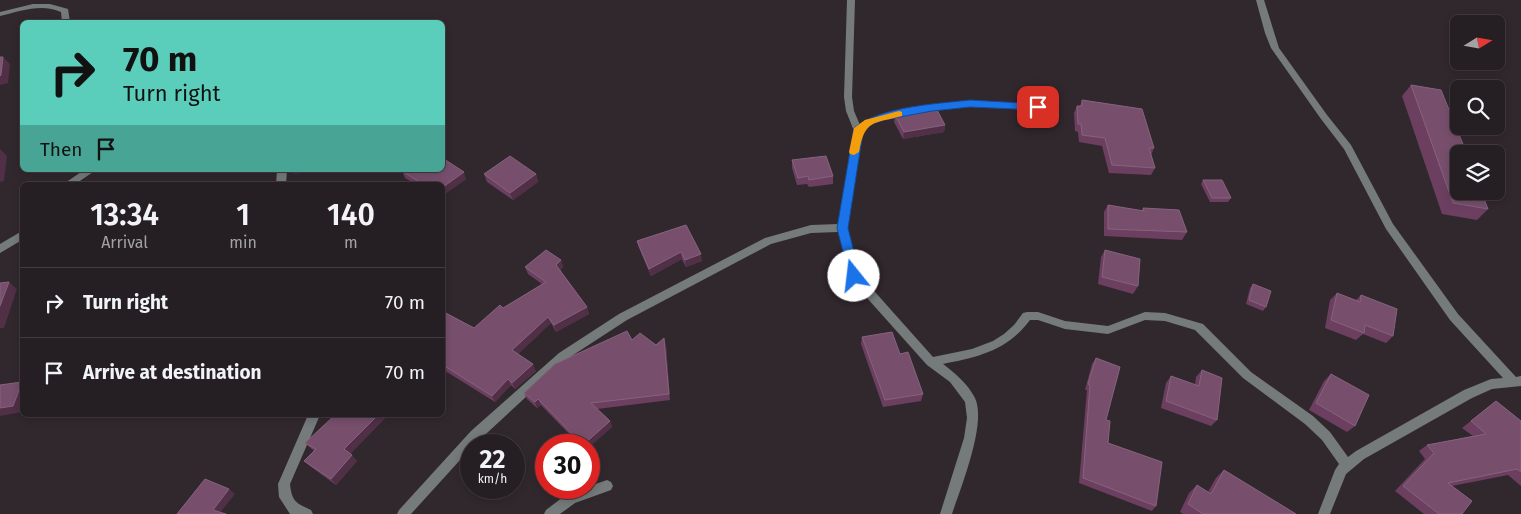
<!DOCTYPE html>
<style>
:root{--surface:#251e22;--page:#312b2f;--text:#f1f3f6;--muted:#a3a2a5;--line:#423c40}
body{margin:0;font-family:"Fira Sans",sans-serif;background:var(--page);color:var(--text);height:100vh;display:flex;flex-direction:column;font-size:19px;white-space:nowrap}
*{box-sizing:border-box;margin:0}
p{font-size:16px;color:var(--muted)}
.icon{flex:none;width:28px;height:28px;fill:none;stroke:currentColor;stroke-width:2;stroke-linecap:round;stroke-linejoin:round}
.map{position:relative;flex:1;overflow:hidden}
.drawer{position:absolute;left:20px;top:182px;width:425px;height:235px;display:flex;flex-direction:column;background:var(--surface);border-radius:8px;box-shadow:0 2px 8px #0003,0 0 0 1px var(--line)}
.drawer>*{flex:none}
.hud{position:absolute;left:20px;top:20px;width:425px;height:152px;border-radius:8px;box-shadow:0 2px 8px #0003,0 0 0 1px var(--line);background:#5bcebb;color:#111;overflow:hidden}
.needle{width:32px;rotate:79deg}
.tools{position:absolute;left:1450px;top:15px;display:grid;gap:10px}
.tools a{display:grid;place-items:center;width:55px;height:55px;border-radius:8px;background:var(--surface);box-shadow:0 2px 8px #0003,0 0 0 1px var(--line);font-size:25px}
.speed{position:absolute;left:460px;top:434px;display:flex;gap:10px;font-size:25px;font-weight:700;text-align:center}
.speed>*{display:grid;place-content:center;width:65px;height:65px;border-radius:50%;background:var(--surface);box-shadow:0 2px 8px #0003,0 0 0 1px var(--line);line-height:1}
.speed small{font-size:12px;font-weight:400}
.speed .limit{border:8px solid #d22;background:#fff;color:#111}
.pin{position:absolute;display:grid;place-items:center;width:42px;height:42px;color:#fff;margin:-21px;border-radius:10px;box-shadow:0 2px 8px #0006}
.me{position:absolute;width:55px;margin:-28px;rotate:344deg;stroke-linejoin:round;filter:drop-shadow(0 0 4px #0008)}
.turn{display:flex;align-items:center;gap:18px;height:105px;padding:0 20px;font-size:22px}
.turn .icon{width:65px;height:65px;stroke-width:2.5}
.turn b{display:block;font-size:35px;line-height:42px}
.then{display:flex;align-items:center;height:48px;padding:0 20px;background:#0003;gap:10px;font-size:19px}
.eta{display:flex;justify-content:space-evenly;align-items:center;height:85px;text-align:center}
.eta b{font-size:30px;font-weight:600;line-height:35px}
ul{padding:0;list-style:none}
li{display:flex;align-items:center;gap:15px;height:70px;padding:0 20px;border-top:1px solid var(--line)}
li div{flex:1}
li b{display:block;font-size:19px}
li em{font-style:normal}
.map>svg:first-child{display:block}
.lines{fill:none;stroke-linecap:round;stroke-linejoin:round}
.minor{fill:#757b7a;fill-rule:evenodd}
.wall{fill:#6c3f61}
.shaded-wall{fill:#502f47}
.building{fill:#774f6d;stroke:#86637d}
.route{fill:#1a73e8;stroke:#114b97}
.slow{fill:#f59e0b}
</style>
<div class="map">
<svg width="1521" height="514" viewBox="0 0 1521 514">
<rect width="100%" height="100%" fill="#31282e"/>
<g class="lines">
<path class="minor" d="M847,0H855L852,97L854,111L860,125L865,120L883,114L932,105L970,101L1054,105L1058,108L1054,111L970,107L932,111L884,120L871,124L862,132L847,228L859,274L933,357L972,349L993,341L1004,334L1014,325L1023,313L1027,312H1038L1065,321L1108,326L1145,312L1165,313L1203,324L1251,372L1313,416L1330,432L1348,457L1356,451L1464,390L1491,379L1503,378L1450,320L1386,229L1344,149L1321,119L1271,48L1265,33L1256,0H1264L1279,48L1327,115L1351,145L1393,224L1458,314L1516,377L1521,376V386L1492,389L1472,398L1364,459L1346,474L1330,514H1318L1335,470L1339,464L1322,440L1305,424L1243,378L1195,330L1165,321L1145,320L1108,334L1065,329L1038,320H1030C1007,351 978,357 943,364C955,373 968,384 975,398C987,423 961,487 952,514H940L964,438L967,418L965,402L950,382L927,365L850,279L838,232L811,233L771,244L627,320L567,359L474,445H471V448L411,514H397L399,510L471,431L559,353L619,314L765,238L811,225L838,224L854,131L846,111L844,97Z
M33,4H50L68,9L70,22H62L61,12C42,3 20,11 0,16V12Z
M84,170H96L74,185H62Z
M277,170H287L286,185H276Z
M22,231V240L0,253V244Z
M308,415H320L290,484C292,502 296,503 311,510L313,514H290L279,497L278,484Z
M607,480L611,482L613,486L611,490L575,503L560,514H544L546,510L567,494Z"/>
</g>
<path class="wall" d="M1411,85L1488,209L1477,220L1442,214L1402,96Z
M1082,100L1154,148L1151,155L1155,168L1151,175L1109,173L1102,146L1079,142L1078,132L1075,131L1074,113L1077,106H1080Z
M895,115L945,125L944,132L903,139L894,122Z
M792,160L833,176V184L809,187L807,184L797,185L792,168Z
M402,171L466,179L446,193L442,191V185H417L405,178Z
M484,174H536L538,182L513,200L487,182Z
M1203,180L1231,198L1228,202H1210L1201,184Z
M1108,205L1142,211L1143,208L1187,232L1182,240L1104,236V212Z
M686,225L702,261L686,267L682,259L651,276L639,248L637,241Z
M1105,250L1138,286L1133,294L1098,284L1101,257Z
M561,260L563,267L560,270L587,307L589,314L556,332L551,323L518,354L536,371L515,389L511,385L495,402L447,372L444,375H442V311L474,328L503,308L542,284L528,274L525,267Z
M1253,284L1266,307L1263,311L1246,304L1250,288Z
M1337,293L1356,300L1361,295L1393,336L1386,343L1363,334L1356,340L1325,328L1330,300Z
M862,337L900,354L923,394L921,401L883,407L861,344Z
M632,340L656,345H666L670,400L597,409L610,421L612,427L589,447V445H580L541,405L537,408L527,399L524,393Z
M1096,358L1106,420L1108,443L1156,506L1152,511L1079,483L1087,390H1085L1092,364Z
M1202,370L1217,420L1211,426L1161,408L1166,383L1171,376L1195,385L1196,377Z
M1331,374L1355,426L1347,432L1309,410L1324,381Z
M1496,401L1521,421V486L1508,475L1452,486L1462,514H1424L1395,491L1425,459L1419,451L1427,445L1473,436L1462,428Z
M388,415L350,454L357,461L336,485L310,466L304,461L314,451L305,443Z
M1224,470L1296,514H1183L1180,512L1189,493L1197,485L1208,492L1216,478Z"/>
<path class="shaded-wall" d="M3,57L10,64L8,83L0,85V76Z
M945,125L944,132L903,139L904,132Z
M0,149L7,156L4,181L0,182Z
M291,170H311V172L294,174Z
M464,172L466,179L446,193L443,187Z
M536,174L538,182L513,200L510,193Z
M681,252L682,259L651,276L649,269Z
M701,254L702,261L686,267L685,260Z
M561,260L563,267L558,271L556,265Z
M9,282L17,289L4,328H0V306Z
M587,307L589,314L556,332L554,325Z
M548,317L551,323L515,357L512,350Z
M664,338L666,345L670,400L669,394Z
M533,364L536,371L515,389L512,383Z
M443,365L447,372L444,375L442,373V366Z
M508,379L511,385L495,402L492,396Z
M22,383V412L0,416V408Z
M538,399L541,405L537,408L535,402Z
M378,415H388L349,455L344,449Z
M610,421L612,427L589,447V445H583Z
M352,455L357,461L336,485L331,479Z
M229,489L235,494L219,514L213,510Z"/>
<path class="building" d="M0,57H3L1,75L0,76Z
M1411,85L1441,90L1467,154H1459V191H1481L1488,209L1453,203Z
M1082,100L1142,109L1154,148H1149L1155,168L1112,165L1105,138L1082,135L1081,124H1078L1077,106H1082Z
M936,108L945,125L904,132L895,115Z
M510,156L536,174L510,193L484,174Z
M826,156L833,176L809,180L808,176L798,178L792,160Z
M444,159L464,172L443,187L442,185H441L438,183L435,185H424L402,171L404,170H442V160Z
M1203,180H1222L1231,198H1212Z
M1108,205L1144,211L1143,208L1179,210L1187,232L1108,229Z
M686,225L701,254L685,260L681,252L649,269L637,241Z
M546,250L561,260L556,265L587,307L554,325L548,317L512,350L533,364L512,383L508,379L492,396L443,365L442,366V311L474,328L500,305L503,308L546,282L525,267Z
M1105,250L1140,259L1138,286L1102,277Z
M9,282L0,306V283Z
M1253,284L1271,291L1266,307L1249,300Z
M1337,293L1360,302L1361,295L1397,309L1393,336L1365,325L1364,333L1331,320Z
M627,331L632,340L640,333L656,345L664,338L669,394L591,403L610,421L583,445L538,399L535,402L524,393L555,364Z
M892,332L900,354L908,352L923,394L885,400L862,337Z
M1096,358L1120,367L1106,420L1110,421L1108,443L1162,462L1156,506L1083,478L1090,385L1088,384Z
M1202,370L1222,378L1217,420L1166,401L1171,376L1199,386Z
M1331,374L1369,395L1355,426L1316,403Z
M22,382L13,406L0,408V385Z
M1496,401L1521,421V472L1517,469L1448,483L1472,501L1462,514H1439L1403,486L1434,453L1427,445L1486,434L1471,421Z
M335,415H378L344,449L352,455L331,479L304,461L316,449L305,443Z
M1224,470L1296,514H1203L1188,504L1197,485L1211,494Z
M205,479L229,489L213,510L226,514H177Z"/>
<path class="route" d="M970,100L1038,104L1042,107L1038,110L970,107L932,111L884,120L872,124L863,132L848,228L860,276L854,281L850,279L837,228L854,128C882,106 936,104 970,100Z"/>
<path class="slow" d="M899,111L902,112V116C873,124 865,119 859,152L854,155L850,154L849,152L854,128L865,120Z"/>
</svg>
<div class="tools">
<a><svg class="needle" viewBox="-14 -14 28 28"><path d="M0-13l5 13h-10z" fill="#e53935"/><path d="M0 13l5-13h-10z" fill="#a3a2a5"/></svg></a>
<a><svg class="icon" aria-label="search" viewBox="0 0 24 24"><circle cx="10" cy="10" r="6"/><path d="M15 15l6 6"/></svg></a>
<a><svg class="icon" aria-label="layers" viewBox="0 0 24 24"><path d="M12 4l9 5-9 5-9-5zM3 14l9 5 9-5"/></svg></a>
</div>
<div class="speed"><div>22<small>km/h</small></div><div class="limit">30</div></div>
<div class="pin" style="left:1038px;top:107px;background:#d93025"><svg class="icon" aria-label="arrive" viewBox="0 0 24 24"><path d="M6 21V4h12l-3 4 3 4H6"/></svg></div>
<svg class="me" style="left:854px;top:276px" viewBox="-20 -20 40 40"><circle r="19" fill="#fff"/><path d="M0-13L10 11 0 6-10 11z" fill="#1a73e8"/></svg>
<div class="hud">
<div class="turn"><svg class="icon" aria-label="right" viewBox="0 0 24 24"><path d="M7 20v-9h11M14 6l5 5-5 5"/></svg><div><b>70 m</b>Turn right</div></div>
<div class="then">Then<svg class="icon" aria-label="arrive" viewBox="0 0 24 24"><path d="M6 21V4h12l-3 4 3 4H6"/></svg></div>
</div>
<section class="drawer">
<div class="eta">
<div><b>13:34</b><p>Arrival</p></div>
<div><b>1</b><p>min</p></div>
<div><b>140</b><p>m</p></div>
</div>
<ul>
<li><svg class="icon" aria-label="right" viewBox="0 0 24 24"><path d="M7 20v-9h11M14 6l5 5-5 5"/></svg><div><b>Turn right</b></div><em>70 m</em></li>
<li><svg class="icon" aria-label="arrive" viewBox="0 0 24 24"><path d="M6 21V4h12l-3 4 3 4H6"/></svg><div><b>Arrive at destination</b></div><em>70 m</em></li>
</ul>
</section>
</div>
